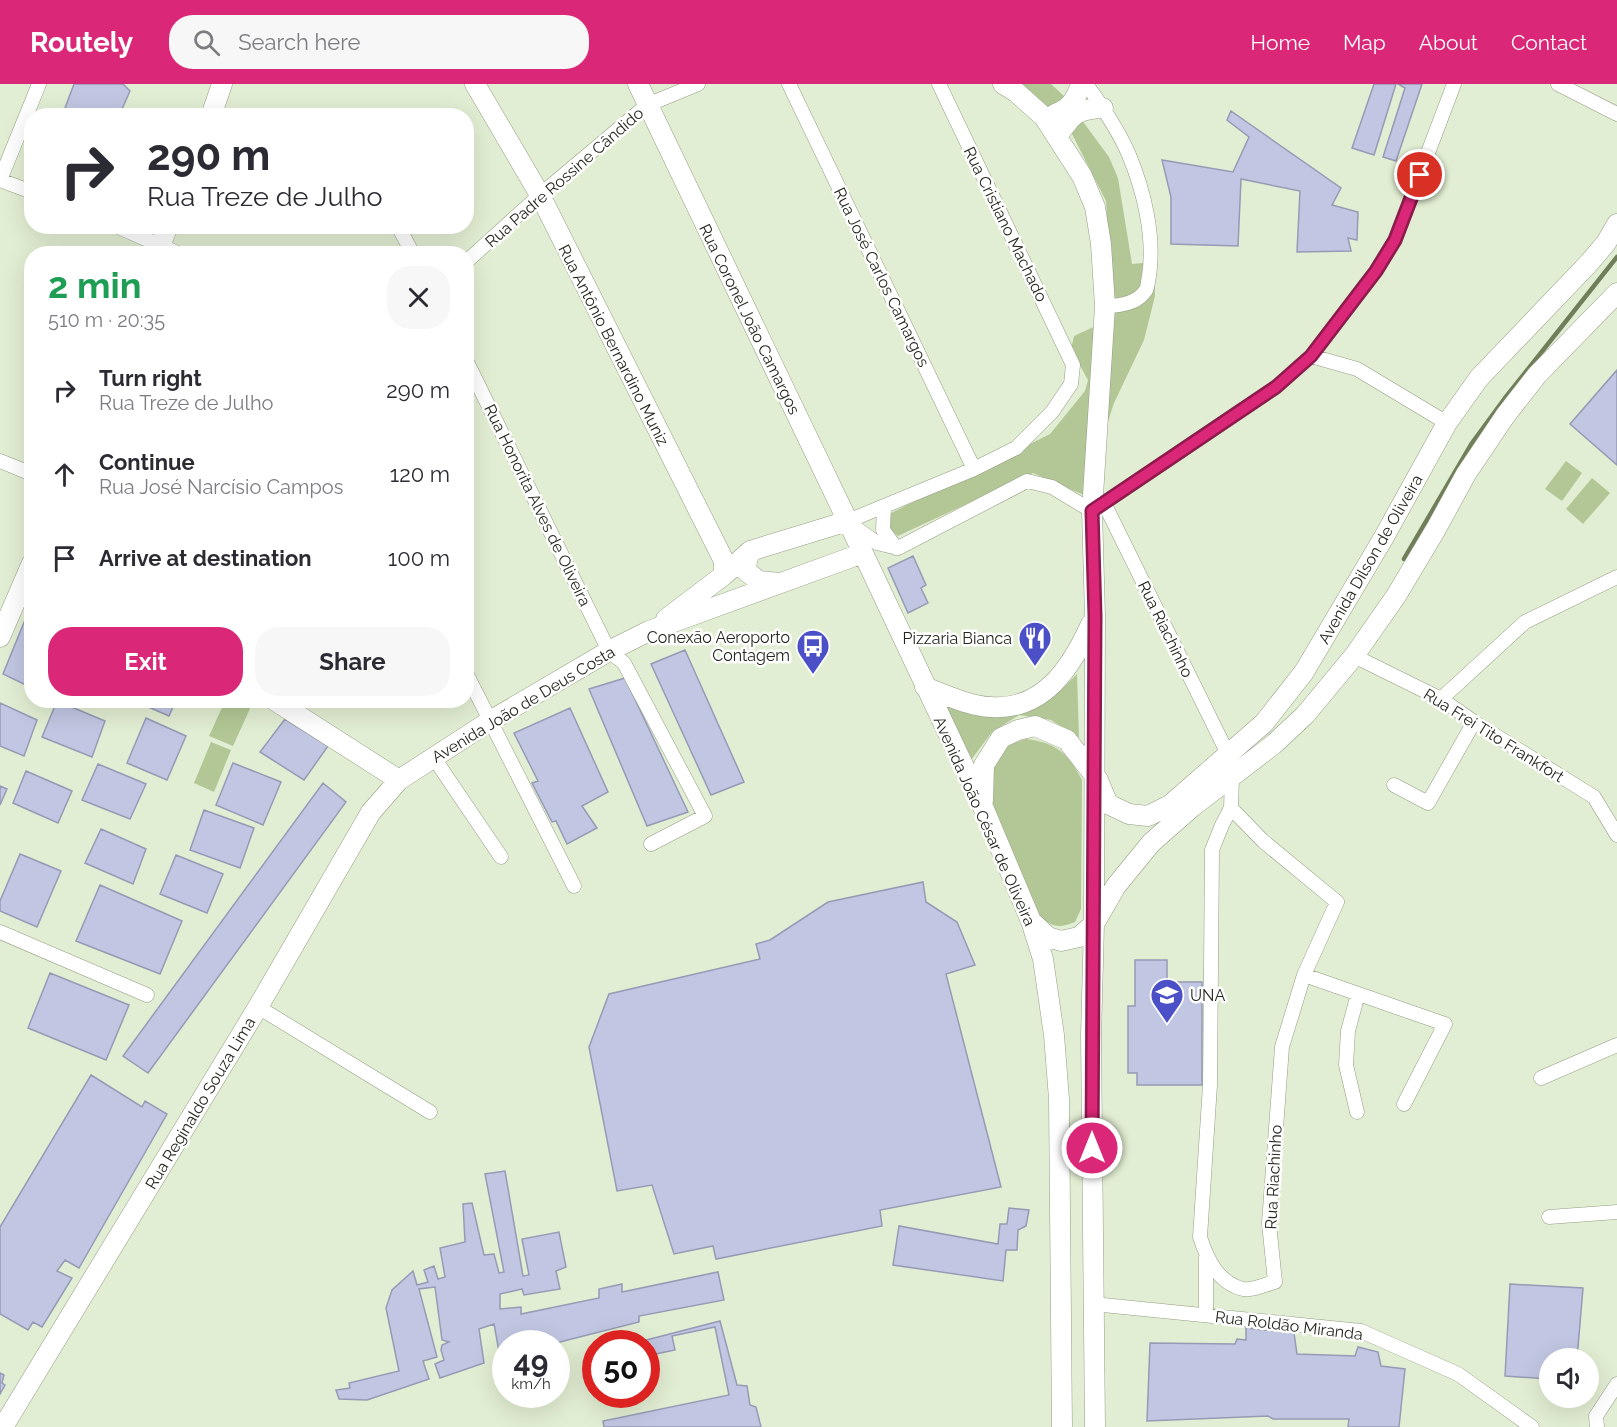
<!DOCTYPE html>
<meta charset="utf-8">
<style>
:root{--surface:#fff;--page:#f7f7f7;--text:#2b2b33;--muted:#7c7c81;--accent:#db2777}
body{margin:0;font-family:Raleway,sans-serif;background:var(--page);color:var(--text);height:100vh;display:flex;flex-direction:column;font-size:22px;white-space:nowrap}
*{box-sizing:border-box;margin:0}
p{font-size:20px;color:var(--muted)}
.icon{flex:none;width:33px;height:33px;fill:none;stroke:currentColor;stroke-width:2;stroke-linecap:round;stroke-linejoin:round}
.map{position:relative;flex:1;overflow:hidden}
.panel{position:absolute;left:24px;top:162px;width:450px;height:462px;display:flex;flex-direction:column;background:var(--surface);border-radius:24px;box-shadow:0 6px 24px #0002}
.panel>*{flex:none}
.guide{position:absolute;left:24px;top:24px;width:450px;height:126px;border-radius:24px;box-shadow:0 6px 24px #0002;background:#fff;color:var(--text);overflow:hidden}
.buttons{position:absolute;left:1539px;top:1264px;display:grid;gap:12px}
.buttons a{display:grid;place-items:center;width:60px;height:60px;border-radius:50%;background:var(--surface);box-shadow:0 6px 24px #0002;font-size:30px}
.speed{position:absolute;left:492px;top:1246px;display:flex;gap:12px;font-size:30px;font-weight:700;text-align:center}
.speed>*{display:grid;place-content:center;width:78px;height:78px;border-radius:50%;background:var(--surface);box-shadow:0 6px 24px #0002;line-height:1}
.speed small{font-size:15px;font-weight:400}
.speed .limit{border:9px solid #d22;background:#fff;color:#111}
.pin{position:absolute;display:grid;place-items:center;width:51px;height:51px;color:#fff;margin:-26px;border:3px solid #fff;border-radius:50%;box-shadow:0 2px 6px #0007}
.me{position:absolute;width:66px;margin:-33px;rotate:0deg;stroke-linejoin:round;filter:drop-shadow(0 0 4px #0008)}
.turn{display:flex;align-items:center;gap:21px;height:126px;padding:0 24px;font-size:27px}
.turn .icon{width:78px;height:78px;stroke-width:2.5}
.turn b{display:block;font-size:42px;line-height:51px}
.round{display:grid;place-items:center;flex:none;width:63px;height:63px;border-radius:24px;background:var(--page)}
.summary{display:flex;align-items:center;justify-content:space-between;height:102px;padding:0 24px}
h1{font-size:36px;font-weight:700;line-height:45px;color:#1e9e55}
.cta{display:flex;gap:12px;margin-top:auto;padding:12px 24px}
.cta a{flex:1;height:69px;border-radius:24px;background:var(--accent);color:#fff;font-size:24px;font-weight:700;line-height:69px;text-align:center}
.cta a+a{background:var(--page);color:var(--text)}
ul{padding:0;list-style:none}
li{display:flex;align-items:center;gap:18px;height:84px;padding:0 24px}
li div{flex:1}
li b{display:block;font-size:22px}
li em{font-style:normal}
header{display:flex;align-items:center;gap:36px;box-sizing:border-box;height:84px;padding:0 30px;background:var(--accent);color:#fff}
header strong{font-size:28px}
nav{display:flex;gap:33px;margin-inline-start:auto;font-size:21px}
.search{width:420px;height:54px;background:var(--page);display:flex;align-items:center;gap:15px;box-sizing:border-box;padding:0 21px;border-radius:24px;color:var(--muted);font-size:22px}
.map>svg:first-child{display:block}
.green{fill:#b2c795}
.lines{fill:none;stroke-linecap:round;stroke-linejoin:round}
.stream{stroke:#707e5a;stroke-width:4.5}
.building{fill:#c1c7e2;stroke:#959bb5;stroke-width:1.5}
.street-casing{stroke:#939e84;stroke-width:15}
.secondary-casing{stroke:#939e84;stroke-width:21}
.street{stroke:#fff;stroke-width:14}
.secondary{stroke:#fff;stroke-width:20}
.route-casing{stroke:#8e194d;stroke-width:15}
.route{stroke:#db2777;stroke-width:10}
.labels{text-anchor:middle;stroke-width:5;stroke-linejoin:round;paint-order:stroke}
.street-label{font-size:16px;fill:#23271d;stroke:#fff}
.poi-label{font-size:16px;fill:#23271d;stroke:#fff;text-anchor:end}
</style>
<header>
<strong>Routely</strong>
<div class="search"><svg class="icon" aria-label="search" viewBox="0 0 24 24"><circle cx="10" cy="10" r="6"/><path d="M15 15l6 6"/></svg>Search here</div>
<nav><a>Home</a><a>Map</a><a>About</a><a>Contact</a></nav>
</header>
<div class="map">
<svg width="1617" height="1343" viewBox="0 0 1617 1343">
<rect width="100%" height="100%" fill="#e2eed3"/>
<path class="green" d="M1010,0H1051L1064,12L1109,73L1118,94L1132,180L1154,178L1155,212L1144,256L1114,319L1084,411L1033,389L898,452L889,444L887,431L1050,350L1085,307L1088,296L1071,265L1074,252L1113,234L1106,117L1072,50Z
M1566,377L1582,389L1562,417L1545,405Z
M1592,394L1610,409L1583,440L1566,425Z
M1077,590L1079,654L1051,636L1019,631L992,648L971,676L941,619L1018,627L1059,608Z
M225,617L253,618L233,662L209,652Z
M1026,655C1057,659 1068,669 1082,696L1081,825L1075,838C1057,845 1053,843 1038,831L992,722L991,702L994,681L1007,661Z
M211,658L231,666L214,708L194,699Z"/>
<g class="lines">
<path class="stream" d="M1404,475L1472,359L1505,314L1617,173"/>
</g>
<path class="building" d="M74,0H123L130,7L119,32H62Z
M1374,0H1396L1374,71L1352,64Z
M1398,0H1422L1396,77L1383,73L1405,4Z
M1231,27L1341,104L1332,121L1358,128L1357,156L1348,154L1351,167L1297,168L1300,107L1241,95L1238,162L1171,160V113L1162,76L1233,88L1249,53L1227,36Z
M1617,286V381L1570,340Z
M913,472L926,501L921,504L928,519L908,529L888,484Z
M27,531L32,532V604L3,590Z
M685,566L744,698L711,711L651,580Z
M625,594L688,728L647,742L589,605Z
M132,616H176L169,632Z
M57,617L105,637L92,673L42,653Z
M0,619L37,636L24,672L0,662Z
M570,624L608,708L582,722L597,744L567,760L556,737L552,738L532,699L538,697L514,649Z
M146,634L186,652L167,696L127,679Z
M285,635L328,662L304,696L260,668Z
M233,679L281,698L263,741L216,721Z
M98,680L146,700L130,735L82,716Z
M26,687L72,707L58,739L13,719Z
M323,699L346,718L148,989L123,972Z
M0,702L7,705L0,721Z
M204,726L254,744L240,784L190,766Z
M101,745L146,765L133,800L85,779Z
M20,770L61,787L37,843L0,827V817Z
M176,771L223,790L207,829L160,810Z
M923,798L926,818L957,838L975,881L946,890L1001,1103L880,1126L882,1142L716,1175L713,1162L674,1170L652,1101L617,1107L589,963L609,910L760,875L756,860L770,856L828,818Z
M100,801L182,837L160,890L76,857Z
M1135,876H1167V898H1202V1001H1137V989H1128V922H1135Z
M50,889L129,921L106,976L28,944Z
M91,991L142,1023L145,1017L167,1030L79,1184L65,1176L57,1187L72,1194L42,1243L33,1238L28,1246L0,1230V1143Z
M505,1087L523,1192L529,1191L522,1155L559,1148L566,1183L556,1187L560,1205L524,1211L522,1205L500,1210V1225L521,1223V1230L599,1214V1205L622,1200V1208L718,1188L724,1216L639,1232V1238L552,1260H506V1272L500,1273L494,1240L479,1245L484,1279L440,1294L435,1280L444,1276L441,1266L442,1261L449,1258L442,1256L435,1203L419,1205L437,1273L423,1277L429,1295L367,1316L339,1315L336,1306L350,1304L349,1299L399,1287L386,1224L392,1206L413,1187L417,1201L428,1198L424,1186L434,1182L438,1195L445,1193L440,1164L465,1158L463,1120L472,1119L484,1171L494,1170L499,1189L504,1188L485,1090Z
M1009,1124L1029,1126L1026,1142L1018,1146L1017,1166H1006L1003,1197L893,1181L899,1142L998,1160L1000,1140H1007Z
M1510,1200L1583,1204L1577,1275H1550V1295L1505,1292Z
M720,1237L737,1301L747,1302L750,1321L756,1323L761,1343H604L603,1337L729,1311L715,1243L672,1252L675,1266L646,1272V1260H631Z
M1246,1244L1294,1249L1297,1270L1355,1272L1358,1263L1378,1268L1381,1282L1405,1285L1399,1343H1348L1349,1335H1273L1268,1332L1147,1337L1150,1259L1235,1260L1237,1255L1246,1256Z
M596,1270V1282L591,1283L588,1271Z
M0,1289L4,1291L2,1299L5,1301L0,1310Z"/>
<g class="lines">
<defs>
<path id="street" d="M789,0L974,385
M1086,0C1102,22 1118,45 1129,71C1144,107 1155,153 1149,192C1148,196 1148,202 1146,206C1138,219 1119,222 1105,222
M1558,0L1617,30
M32,108L0,96L39,0
M116,142L180,170
M398,142L413,170
M466,178L540,111L647,21L698,0
M1311,272L1357,285L1447,339
M466,276L609,567L624,579L705,732L651,760
M0,377L32,390
M1104,419L1228,670
M884,422L883,446L896,464
M848,437L974,385L1016,364L1052,328L1071,300L1073,281L939,0
M849,439L877,459L898,464L1027,397L1052,403L1092,427L1276,303L1311,272L1376,187L1395,156L1454,0
M1354,572L1441,615L1474,638L1594,713L1617,751
M466,589L574,802
M1441,615L1525,538L1617,493
M434,674L501,773
M1394,701L1428,719L1474,638
M1231,724L1263,757L1337,818L1304,891L1282,963L1269,1139L1275,1198C1266,1200 1252,1207 1243,1205C1218,1199 1207,1175 1200,1153L1210,1001L1212,766L1222,741L1231,724L1232,693
M0,848L147,911
M1304,891L1445,940L1404,1020
M258,923L430,1028
M1541,994L1617,961
M1357,1028L1346,981L1348,947L1358,910
M1549,1133L1617,1128
M1093,1220L1361,1247L1458,1290L1532,1343
M1206,1231V1173
M1597,1343L1596,1332L1617,1300"/>
<path id="secondary" d="M475,0L540,111L724,477V491
M638,0L863,469L983,723L1031,837L1043,875L1054,951L1059,1015L1062,1343
M1003,0L1016,8L1044,33L1082,92L1095,123L1101,160L1105,222L1092,427L1095,532L1094,840L1091,952L1095,1343
M1055,30C1070,25 1076,15 1081,0
M211,32L222,0
M1057,53C1072,31 1075,25 1103,24
M157,170L168,142
M750,467L747,477L746,487L759,497L780,499
M666,535L724,491L750,467L848,437
M0,553L32,479
M925,603C946,611 969,622 991,623C1044,627 1072,582 1091,540
M274,616L399,696
M983,717L984,681L1001,654L1018,646L1035,642L1067,656L1098,696L1108,720L1129,730L1148,732L1170,721L1264,639L1304,588L1384,453L1447,339L1479,294L1589,179L1606,159L1617,140
M1031,837L1048,853L1061,857L1079,853L1094,840L1116,802L1151,759L1192,723L1274,660L1305,631L1354,572L1396,512L1436,445L1466,390L1505,332L1537,291L1617,209
M3,1343L258,923L371,728L399,696L490,637L609,567L649,547L863,469"/>
</defs>
<use href="#street" class="street-casing"/>
<use href="#secondary" class="secondary-casing"/>
<use href="#street" class="street"/>
<use href="#secondary" class="secondary"/>
</g>
<g class="lines">
<defs>
<path id="route" d="M1092,1064L1095,532L1092,427L1276,303L1311,272L1376,187L1395,156L1420,91"/>
</defs>
<use href="#route" class="route-casing"/>
<use href="#route" class="route"/>
</g>
<defs>
<symbol id="restaurant-pin" viewBox="-11 -11 22 30"><path d="M0 17L-7.5 6A9.5 9.5 0 1 1 7.5 6Z" fill="#4c50c6" stroke="#fff"/><path d="M-5-6h1v4h1v-4h1v4h1v-4h1v5L-1.5 .5V6h-2V.5L-5-1ZM5-6V6H3V1.5H1.5Q1.5-4 5-6Z" fill="#fff"/></symbol>
<symbol id="bus-pin" viewBox="-11 -11 22 30"><path d="M0 17L-7.5 6A9.5 9.5 0 1 1 7.5 6Z" fill="#4c50c6" stroke="#fff"/><path d="M-5-6H5V4H4V6H2V4H-2V6H-4V4H-5ZM-3.5-4V0h7V-4ZM-3.5 1.2v1.5H-2V1.2ZM2 1.2v1.5H3.5V1.2Z" fill="#fff"/></symbol>
<symbol id="university-pin" viewBox="-11 -11 22 30"><path d="M0 17L-7.5 6A9.5 9.5 0 1 1 7.5 6Z" fill="#4c50c6" stroke="#fff"/><path d="M0-5L7-2L0 1L-7-2ZM-4 1L0 2.5L4 1V4Q0 6-4 4Z" fill="#fff"/></symbol>
</defs>
<g fill-rule="evenodd">
<use href="#restaurant-pin" x="1016" y="535" width="38" height="52"/>
<use href="#bus-pin" x="794" y="543" width="38" height="52"/>
<use href="#university-pin" x="1148" y="892" width="38" height="52"/>
</g>
<g class="labels">
<g class="street-label">
<text transform="translate(564 93) rotate(-41)" y="6">Rua Padre Rossine Cândido</text>
<text transform="translate(1006 140) rotate(64)" y="6">Rua Cristiano Machado</text>
<text transform="translate(882 193) rotate(64)" y="6">Rua José Carlos Camargos</text>
<text transform="translate(750 235) rotate(64)" y="6">Rua Coronel João Camargos</text>
<text transform="translate(614 261) rotate(63)" y="6">Rua Antônio Bernardino Muniz</text>
<text transform="translate(538 421) rotate(64)" y="6">Rua Honorita Alves de Oliveira</text>
<text transform="translate(1370 475) rotate(-60)" y="6">Avenida Dilson de Oliveira</text>
<text transform="translate(1166 545) rotate(64)" y="6">Rua Riachinho</text>
<text transform="translate(523 620) rotate(-31)" y="6">Avenida João de Deus Costa</text>
<text transform="translate(1494 651) rotate(32)" y="6">Rua Frei Tito Frankfort</text>
<text transform="translate(985 737) rotate(66)" y="6">Avenida João César de Oliveira</text>
<text transform="translate(200 1019) rotate(-59)" y="6">Rua Reginaldo Souza Lima</text>
<text transform="translate(1273 1093) rotate(-87)" y="6">Rua Riachinho</text>
<text transform="translate(1289 1241) rotate(7)" y="6">Rua Roldão Miranda</text>
</g>
<g class="poi-label">
<text x="790" y="559">Conexão Aeroporto<tspan x="790" dy="18">Contagem</tspan></text>
<text x="1012" y="560">Pizzaria Bianca</text>
<text x="1190" y="917" text-anchor="start">UNA</text>
</g>
</g>
</svg>
<div class="buttons">
<a><svg class="icon" aria-label="sound" viewBox="0 0 24 24"><path d="M4 9h4l5-4v14l-5-4H4zM17 9q2 3 0 6"/></svg></a>
</div>
<div class="speed"><div>49<small>km/h</small></div><div class="limit">50</div></div>
<div class="pin" style="left:1420px;top:91px;background:#d93025"><svg class="icon" aria-label="arrive" viewBox="0 0 24 24"><path d="M6 21V4h12l-3 4 3 4H6"/></svg></div>
<svg class="me" style="left:1092px;top:1064px" viewBox="-20 -20 40 40"><circle r="17" fill="#db2777" stroke="#fff" stroke-width="3"/><path d="M0-11L8 9 0 5-8 9z" fill="#fff"/></svg>
<div class="guide">
<div class="turn"><svg class="icon" aria-label="right" viewBox="0 0 24 24"><path d="M7 20v-9h11M14 6l5 5-5 5"/></svg><div><b>290 m</b>Rua Treze de Julho</div></div>
</div>
<section class="panel">
<div class="summary"><div><h1>2 min</h1><p>510 m · 20:35</p></div><a class="round"><svg class="icon" aria-label="close" viewBox="0 0 24 24"><path d="M6 6l12 12M18 6L6 18"/></svg></a></div>
<ul>
<li><svg class="icon" aria-label="right" viewBox="0 0 24 24"><path d="M7 20v-9h11M14 6l5 5-5 5"/></svg><div><b>Turn right</b><p>Rua Treze de Julho</p></div><em>290 m</em></li>
<li><svg class="icon" aria-label="ahead" viewBox="0 0 24 24"><path d="M12 20V5M6 11l6-6 6 6"/></svg><div><b>Continue</b><p>Rua José Narcísio Campos</p></div><em>120 m</em></li>
<li><svg class="icon" aria-label="arrive" viewBox="0 0 24 24"><path d="M6 21V4h12l-3 4 3 4H6"/></svg><div><b>Arrive at destination</b></div><em>100 m</em></li>
</ul>
<div class="cta"><a>Exit</a><a>Share</a></div>
</section>
</div>
